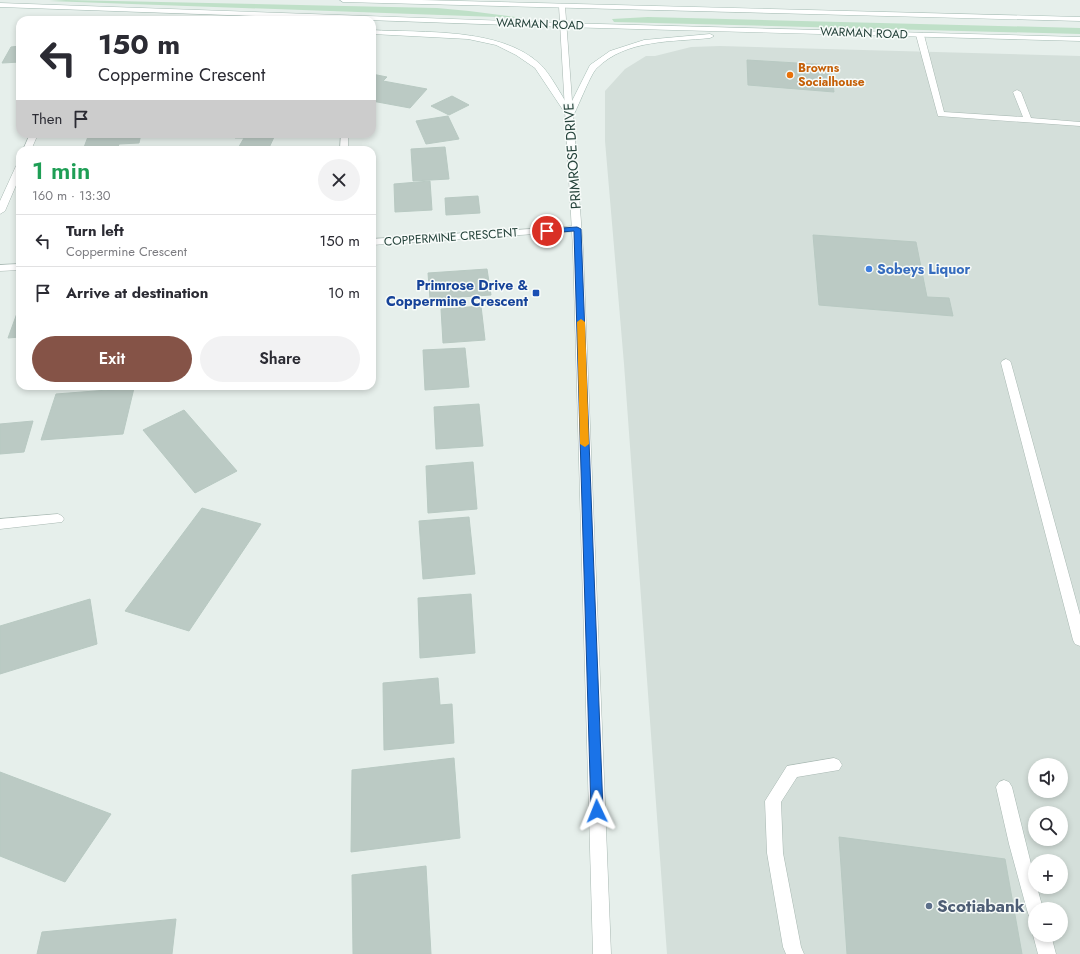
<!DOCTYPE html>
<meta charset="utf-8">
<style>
:root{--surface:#fff;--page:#f2f2f3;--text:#2b2b33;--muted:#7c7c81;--line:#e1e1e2;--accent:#855347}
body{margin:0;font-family:Jost,sans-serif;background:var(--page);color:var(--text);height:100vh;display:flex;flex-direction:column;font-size:15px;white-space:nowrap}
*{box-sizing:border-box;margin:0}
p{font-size:13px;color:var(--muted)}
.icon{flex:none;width:22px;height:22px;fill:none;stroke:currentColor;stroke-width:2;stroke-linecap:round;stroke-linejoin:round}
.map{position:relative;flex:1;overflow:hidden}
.details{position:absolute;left:16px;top:146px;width:360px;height:244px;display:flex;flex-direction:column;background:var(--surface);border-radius:12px;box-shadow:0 2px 6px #0003}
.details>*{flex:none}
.banner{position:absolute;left:16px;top:16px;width:360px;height:122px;border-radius:12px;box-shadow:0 2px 6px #0003;background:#fff;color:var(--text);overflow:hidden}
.tools{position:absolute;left:1028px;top:758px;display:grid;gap:8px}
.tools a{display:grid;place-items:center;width:40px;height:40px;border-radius:50%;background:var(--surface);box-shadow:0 2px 6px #0003;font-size:20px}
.pin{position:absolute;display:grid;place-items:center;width:34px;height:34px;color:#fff;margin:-17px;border:2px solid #fff;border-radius:50%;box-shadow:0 1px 4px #0007}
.me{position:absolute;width:44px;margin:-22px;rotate:358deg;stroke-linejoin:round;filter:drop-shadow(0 0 3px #0008)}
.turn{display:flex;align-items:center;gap:14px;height:84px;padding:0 16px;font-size:18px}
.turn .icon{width:52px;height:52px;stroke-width:2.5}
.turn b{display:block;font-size:28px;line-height:34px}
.then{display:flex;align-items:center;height:38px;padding:0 16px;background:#0003;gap:8px;font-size:15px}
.round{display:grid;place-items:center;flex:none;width:42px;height:42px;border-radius:21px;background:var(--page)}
.head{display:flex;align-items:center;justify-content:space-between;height:68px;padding:0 16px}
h1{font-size:24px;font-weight:600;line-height:30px;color:#1e9e55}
.primary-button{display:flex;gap:8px;margin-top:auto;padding:8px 16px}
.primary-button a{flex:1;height:46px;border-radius:24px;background:var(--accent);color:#fff;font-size:16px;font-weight:600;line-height:46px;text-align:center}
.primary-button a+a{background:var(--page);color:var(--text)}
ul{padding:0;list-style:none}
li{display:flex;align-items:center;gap:12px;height:52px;padding:0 16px;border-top:1px solid var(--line)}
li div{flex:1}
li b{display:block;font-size:15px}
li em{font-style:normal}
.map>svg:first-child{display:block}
.built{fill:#d4dfda;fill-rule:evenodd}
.green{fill:#bfe0c8}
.building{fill:#bbcac4;stroke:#b8c9c2}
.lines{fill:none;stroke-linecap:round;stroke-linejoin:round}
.service-casing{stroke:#a8b8b2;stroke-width:1}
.minor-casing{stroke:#a8b8b2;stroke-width:1}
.tertiary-casing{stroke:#a8b8b2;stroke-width:1}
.secondary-casing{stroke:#a4bbb3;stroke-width:1}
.service{fill:#fff;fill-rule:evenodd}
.minor{fill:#fff;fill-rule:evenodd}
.tertiary{fill:#fff;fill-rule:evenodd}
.secondary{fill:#fff;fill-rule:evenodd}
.route{fill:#1a73e8;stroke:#114b97}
.slow{fill:#f59e0b}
.food-dot{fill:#e8710a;stroke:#f7fbf9;stroke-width:1.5}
.shop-dot{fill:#3f7fe0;stroke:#f7fbf9;stroke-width:1.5}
.transit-dot{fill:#1a4fb4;stroke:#f7fbf9;stroke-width:1.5}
.service-dot{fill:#5c6f8a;stroke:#f7fbf9;stroke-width:1.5}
.labels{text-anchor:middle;stroke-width:3;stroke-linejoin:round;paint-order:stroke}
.far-street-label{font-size:12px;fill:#24423a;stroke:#f7fbf9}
.far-food-label{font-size:12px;font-weight:bold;fill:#c56008;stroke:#f7fbf9;text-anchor:start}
.street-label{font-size:14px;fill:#24423a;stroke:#f7fbf9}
.shop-label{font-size:14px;font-weight:bold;fill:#366cbe;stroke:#f7fbf9;text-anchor:start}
.transit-label{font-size:14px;font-weight:bold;fill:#164399;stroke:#f7fbf9;text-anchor:end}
.near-service-label{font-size:17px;font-weight:bold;fill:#4e5e75;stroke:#f7fbf9;text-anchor:start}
</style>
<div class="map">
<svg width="1080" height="954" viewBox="0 0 1080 954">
<rect width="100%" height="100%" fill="#e6efeb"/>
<path class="built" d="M720,46L1080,56V954H667L624,364L605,141V91L625,69L646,56H655L691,47ZM1035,765H1061V791H1035ZM1035,813H1061V839H1035ZM1035,861H1061V887H1035ZM1035,909H1061V935H1035Z"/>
<path class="green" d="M66,0L437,8L469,11L523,18L49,1Z
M648,17L1080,28V34L614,22L612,19Z"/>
<path class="building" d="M20,46V62L2,63L11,47Z
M747,60L830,65L834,92L748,85Z
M372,74L387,77L383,81L427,89L410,108L372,101Z
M452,96L469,105L449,115L431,106Z
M448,116L459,139L426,144L416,121Z
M89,134H141L139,143L119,144L117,150H83Z
M238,134H268L266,137H274L268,150H237L244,138H235Z
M445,147L449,179L413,181L411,149Z
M430,181L432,210L395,212L394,184Z
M478,196L480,213L446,215L445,198Z
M813,235L916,242L927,297L949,298L953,316L819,305Z
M487,269L491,295L430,299L428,273Z
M20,305V337L8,338Z
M481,306L485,340L443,343L441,309Z
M465,348L469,387L425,390L423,350Z
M134,388L123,434L41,440L56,394Z
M479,404L483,446L436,449L434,407Z
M184,410L237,471L195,493L143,430Z
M33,421L24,452L0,454V424Z
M473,462L477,509L428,513L426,466Z
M202,508L261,524L189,631L125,611Z
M469,517L475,574L423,579L419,521Z
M471,594L475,653L420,658L418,598Z
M90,599L97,644L0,674V626Z
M438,678L440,705L452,704L454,743L384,750L383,683Z
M454,758L460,838L351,852L352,770Z
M0,772L111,814L65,882L0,856Z
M839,837L1005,859L1022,954H847Z
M426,866L431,954H353L352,875Z
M176,919L172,954H37L42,932Z"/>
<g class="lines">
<defs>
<path id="service" d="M917,33H923L924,35L944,112L1023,117L1013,92L1017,90L1021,92L1031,118L1080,122V126L938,116L916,35Z
M1006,359L1010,361L1011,363L1080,615V646L1075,644L1073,640L1001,363L1002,361Z
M834,758L839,760L842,765L839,770L797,777L781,802L783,853L801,947L804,954H786L783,947L767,853L765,801L787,766Z
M1004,780L1009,782L1012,787L1035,880V887H1037L1043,909H1035V918L1029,916L1027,910L1009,844L996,787L999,782Z
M1035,931V935H1051L1056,954H1038L1033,935Z"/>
<path id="minor" d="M30,134H38L31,150H23Z
M341,134H347L348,136V150H340Z
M20,163V176L5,211L0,214V201L16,166Z
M577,226L580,227L582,229L580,231L372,245V239Z
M20,264V270L0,271V265Z
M58,514L62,516L64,519L62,522L0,529V519Z"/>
<path id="tertiary" d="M562,4L565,6L583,249L611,954H593L573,249L559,6Z"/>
<path id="secondary" d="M340,0H421L1080,17V21L343,2Z
M0,3L563,23L1080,37V41L563,27L0,7Z
M372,30C423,33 500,27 540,64C549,72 562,96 569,107L590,65L610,51L644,40L710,34L714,36L710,38C673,42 626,39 597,68C591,73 579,105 574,114L570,116H567L535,68L516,55L496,45L468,39L372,34Z"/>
</defs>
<use href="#service" class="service-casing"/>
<use href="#minor" class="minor-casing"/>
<use href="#tertiary" class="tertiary-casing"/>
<use href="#secondary" class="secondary-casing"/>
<use href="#service" class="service"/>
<use href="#minor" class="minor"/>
<use href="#tertiary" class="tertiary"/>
<use href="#secondary" class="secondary"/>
</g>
<path class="route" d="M577,227L581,229L603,811L601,815L597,817L593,815L591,811L574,231L547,233L543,231L547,229Z"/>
<path class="slow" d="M581,319L585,322L589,444L585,447L580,444L577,322Z"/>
<circle class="food-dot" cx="790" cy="75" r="4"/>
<circle class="shop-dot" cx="869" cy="269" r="4"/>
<rect class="transit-dot" x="532" y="289" width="8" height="8" rx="2"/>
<circle class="service-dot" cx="929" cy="906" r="4"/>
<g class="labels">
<g class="far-street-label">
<text transform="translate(540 24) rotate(2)" y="4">WARMAN ROAD</text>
<text transform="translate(864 33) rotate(2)" y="4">WARMAN ROAD</text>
<text transform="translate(451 237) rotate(-4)" y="4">COPPERMINE CRESCENT</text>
</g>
<g class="far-food-label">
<text x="798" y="72">Browns<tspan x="798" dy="14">Socialhouse</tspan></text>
</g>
<g class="street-label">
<text transform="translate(572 156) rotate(-94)" y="5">PRIMROSE DRIVE</text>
</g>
<g class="shop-label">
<text x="877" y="274">Sobeys Liquor</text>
</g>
<g class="transit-label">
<text x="528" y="290">Primrose Drive &amp;<tspan x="528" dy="16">Coppermine Crescent</tspan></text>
</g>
<g class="near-service-label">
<text x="937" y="912">Scotiabank</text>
</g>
</g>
</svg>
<div class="tools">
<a><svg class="icon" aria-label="sound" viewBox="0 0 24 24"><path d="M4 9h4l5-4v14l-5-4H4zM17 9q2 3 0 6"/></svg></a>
<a><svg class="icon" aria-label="search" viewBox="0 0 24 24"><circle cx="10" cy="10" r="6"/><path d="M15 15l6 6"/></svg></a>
<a>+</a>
<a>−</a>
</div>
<div class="pin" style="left:547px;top:231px;background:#d93025"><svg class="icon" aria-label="arrive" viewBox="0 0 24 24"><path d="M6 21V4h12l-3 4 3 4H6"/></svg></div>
<svg class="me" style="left:597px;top:811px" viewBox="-20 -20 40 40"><path d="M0-17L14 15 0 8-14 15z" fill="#1a73e8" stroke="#fff" stroke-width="4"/></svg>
<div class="banner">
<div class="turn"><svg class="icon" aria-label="left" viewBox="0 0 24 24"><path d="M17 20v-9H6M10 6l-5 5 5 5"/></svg><div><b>150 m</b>Coppermine Crescent</div></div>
<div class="then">Then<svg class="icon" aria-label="arrive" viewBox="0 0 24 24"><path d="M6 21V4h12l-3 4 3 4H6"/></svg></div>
</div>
<section class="details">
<div class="head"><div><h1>1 min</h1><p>160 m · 13:30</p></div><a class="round"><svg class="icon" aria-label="close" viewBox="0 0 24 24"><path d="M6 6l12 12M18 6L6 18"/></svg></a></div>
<ul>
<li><svg class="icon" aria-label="left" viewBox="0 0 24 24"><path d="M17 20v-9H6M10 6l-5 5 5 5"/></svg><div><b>Turn left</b><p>Coppermine Crescent</p></div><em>150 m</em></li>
<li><svg class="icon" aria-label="arrive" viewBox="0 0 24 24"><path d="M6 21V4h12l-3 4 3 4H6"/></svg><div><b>Arrive at destination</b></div><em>10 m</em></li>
</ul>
<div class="primary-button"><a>Exit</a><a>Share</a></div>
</section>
</div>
